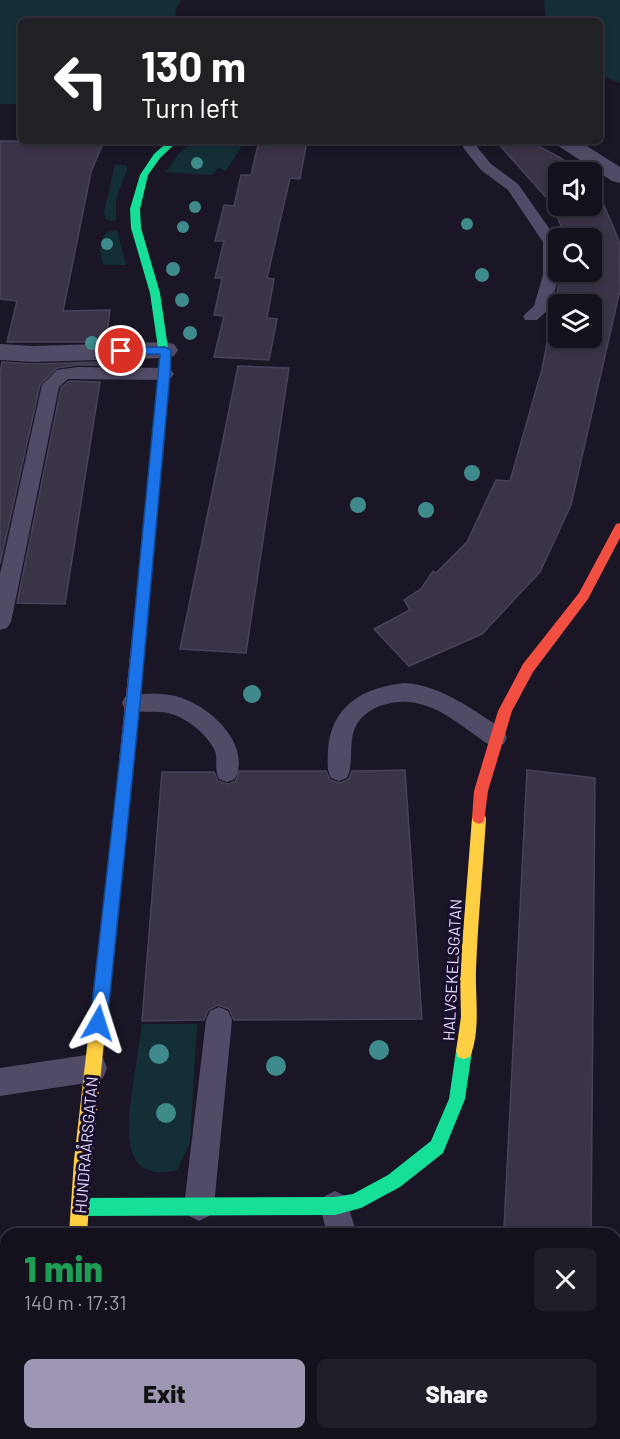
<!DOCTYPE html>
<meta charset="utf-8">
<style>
:root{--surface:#14101c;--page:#211e29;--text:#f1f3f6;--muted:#9d9da3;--line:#33303b;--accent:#9e96b3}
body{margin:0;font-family:Barlow,sans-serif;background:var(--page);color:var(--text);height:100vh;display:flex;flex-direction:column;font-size:22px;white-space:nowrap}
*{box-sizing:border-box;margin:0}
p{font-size:20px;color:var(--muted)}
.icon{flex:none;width:33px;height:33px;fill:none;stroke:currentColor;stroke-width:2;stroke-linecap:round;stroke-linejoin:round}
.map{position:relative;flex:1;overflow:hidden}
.side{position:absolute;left:0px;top:1228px;width:621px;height:212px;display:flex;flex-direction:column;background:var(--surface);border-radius:18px 18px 0 0;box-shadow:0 3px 9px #0003,0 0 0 2px var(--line)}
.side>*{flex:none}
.top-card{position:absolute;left:18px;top:18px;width:585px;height:126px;border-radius:9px;box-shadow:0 3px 9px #0003,0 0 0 2px var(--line);background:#202124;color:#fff;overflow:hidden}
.fabs{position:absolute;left:548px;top:162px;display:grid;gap:12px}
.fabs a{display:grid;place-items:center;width:54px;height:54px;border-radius:9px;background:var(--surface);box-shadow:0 3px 9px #0003,0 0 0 2px var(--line);font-size:30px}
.pin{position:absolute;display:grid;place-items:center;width:51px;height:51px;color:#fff;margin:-26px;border:3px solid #fff;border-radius:50%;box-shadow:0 2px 6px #0007}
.me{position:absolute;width:66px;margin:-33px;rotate:6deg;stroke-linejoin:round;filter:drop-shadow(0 0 4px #0008)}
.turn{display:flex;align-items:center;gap:21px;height:126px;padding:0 24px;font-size:27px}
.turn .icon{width:78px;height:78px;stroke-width:2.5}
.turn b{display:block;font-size:42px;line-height:51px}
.round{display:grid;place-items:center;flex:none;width:63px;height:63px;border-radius:9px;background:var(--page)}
.headline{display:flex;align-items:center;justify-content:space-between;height:102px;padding:0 24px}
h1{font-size:36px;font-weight:800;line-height:45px;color:#1e9e55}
.action{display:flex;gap:12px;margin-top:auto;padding:12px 24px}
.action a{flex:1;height:69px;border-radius:9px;background:var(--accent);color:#111;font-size:24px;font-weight:800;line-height:69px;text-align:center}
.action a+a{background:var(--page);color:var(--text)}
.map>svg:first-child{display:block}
.green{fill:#132e35}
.building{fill:#3b3447;stroke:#494159;stroke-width:1.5;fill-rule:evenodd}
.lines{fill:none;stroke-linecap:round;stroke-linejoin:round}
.lane{fill:#514b67;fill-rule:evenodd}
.street{fill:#514b67;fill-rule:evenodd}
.fast{fill:#16e098;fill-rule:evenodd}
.slow{fill:#ffcf43;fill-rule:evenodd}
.jam{fill:#f24e42;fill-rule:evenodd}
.tree{fill:#3f8a8b}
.route{fill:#1a73e8;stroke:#114b97;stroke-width:1.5}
.labels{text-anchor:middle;stroke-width:6;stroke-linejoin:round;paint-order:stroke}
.street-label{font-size:16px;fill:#e5dbff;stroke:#190f2d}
</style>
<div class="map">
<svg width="620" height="1439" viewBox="0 0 620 1439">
<rect width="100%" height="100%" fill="#1b1626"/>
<path class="green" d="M0,0H181L176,9L175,21H21V104H0Z
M544,0H620V83L600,75V21H546Z
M195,141H245L226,171L218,168L212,175L166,172L180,152Z
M115,164L127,166V169L116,200V220L111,221L105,219L104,212Z
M117,230L126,265H104C99,258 99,237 107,232C109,231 115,231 117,230Z
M142,1024H197L190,1143L177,1170C117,1185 128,1121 133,1085C136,1065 139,1044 142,1024Z"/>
<path class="building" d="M0,141H104L91,172L63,311L110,310L106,342H7L17,301L0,299Z
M270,141H307L300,179L290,178L267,278L274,279L267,318L277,319L269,360L214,357L224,316L214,315L222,278H215L224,241H215L224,205L234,206L241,175H251L258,145L269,146Z
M496,141H529L561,158L576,172H558V206H591V187L600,196L619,241L620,290L571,505L540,572L482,634L409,666L374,629L410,610L404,600L421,589L433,571L436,573L467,542L496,480L510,481L542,369L561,272H591V238H566L552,204ZM558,304H591V338H558Z
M2,362L33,364L103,362V365H77L57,368L40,385L0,564V372Z
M238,366L289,368L246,653L180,649Z
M69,381L100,382L65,604L17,603L61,388Z
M405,770L422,1019L234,1020L229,1009L218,1005L208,1010L204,1020L142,1021L162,772H214L218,781L228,784L236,781L239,771H326L330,780L340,783L349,779L352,771Z
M527,770L595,778L591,1234H544L504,1228Z"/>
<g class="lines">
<path class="lane" d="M466,141H480L477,147L491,164L518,184L558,241L559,275L550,308L537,320H525L523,316L534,306L543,275V242L508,190L481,170L465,150L463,147Z
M77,367L165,368L171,370L174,374L171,378L165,380L68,379L59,387L11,622L7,628L0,630V574L42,385L57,370Z
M405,683C443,686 473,710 504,730L507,737L504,744C502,744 497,746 495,746C488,746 481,739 475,735C449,716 421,695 387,704C376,706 363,714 357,724C347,740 355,761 347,778L339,781L331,778C326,769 328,760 328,750C331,706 363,687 405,683Z
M133,694C145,694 158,693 170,695C204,700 253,742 235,779L227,782L219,779C214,770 218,760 215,751C207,734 186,717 168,713C154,710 139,714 125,709L122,703L125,697Z
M219,1007L228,1011L232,1020L214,1206L209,1216L199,1221L189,1216L184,1206L206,1020L210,1011Z
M93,1054L103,1058L107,1068L103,1078L93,1082L0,1096V1068Z
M335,1191L345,1196L357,1234H327L320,1206L325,1196Z
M336,1434H368L369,1439H337Z"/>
<path class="street" d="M554,141H579L620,167V183L612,181L557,145Z
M165,342L174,344L178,350L174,356L165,358L33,362L0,360V344L33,346Z
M32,1434H80L79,1439H31Z"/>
<path class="fast" d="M169,141H178L160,158L148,175L140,209L141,228L160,293L170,362L157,514L151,518L145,514L160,362L150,293L131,228L130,209L140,175L154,154Z
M464,1043L470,1045L472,1051L465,1099L443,1153L400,1187L361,1208L335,1215L81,1216L75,1213L72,1207L75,1201L81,1198L335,1197L353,1194L388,1175L431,1141L449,1099L456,1051L458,1045Z"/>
<path class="slow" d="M479,812L484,814L486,818C483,869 478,919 476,970C475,998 481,1030 470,1057L464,1059L458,1057L456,1051L461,1017L460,972L472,818L474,814Z
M117,841L122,842L124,847L92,1160L87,1234H69L74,1160L110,847L112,842Z"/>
<path class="jam" d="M151,510L157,514L124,847L122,852L117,853L112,852L110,847L145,514Z
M620,523V538L588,599L533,672L512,711L488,791L484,822L479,824L474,822L472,818L474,791L498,711L523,664L579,593L616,524Z"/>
</g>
<g class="tree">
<circle cx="197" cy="163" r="6"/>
<circle cx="195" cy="207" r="6"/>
<circle cx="467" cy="224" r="6"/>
<circle cx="183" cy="227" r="6"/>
<circle cx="107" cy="244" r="6"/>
<circle cx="173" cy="269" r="7"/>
<circle cx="482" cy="275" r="7"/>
<circle cx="182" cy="300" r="7"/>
<circle cx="190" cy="333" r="7"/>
<circle cx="92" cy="343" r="7"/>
<circle cx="472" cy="473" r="8"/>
<circle cx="358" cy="505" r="8"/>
<circle cx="426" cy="510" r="8"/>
<circle cx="252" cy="694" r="9"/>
<circle cx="379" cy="1050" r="10"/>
<circle cx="159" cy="1054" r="10"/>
<circle cx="276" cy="1066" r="10"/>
<circle cx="166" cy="1113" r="10"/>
</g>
<path class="route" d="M165,347L171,350L170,374L140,703L107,1023L104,1028L98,1030L93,1028L90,1023L126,703L160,354L121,355L116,351L121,348Z"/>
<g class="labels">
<g class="street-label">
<text transform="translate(452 970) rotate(-87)" y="6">HALVSEKELSGATAN</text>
<text transform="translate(86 1145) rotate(-85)" y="6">HUNDRAÅRSGATAN</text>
</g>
</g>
</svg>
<div class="fabs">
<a><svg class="icon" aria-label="sound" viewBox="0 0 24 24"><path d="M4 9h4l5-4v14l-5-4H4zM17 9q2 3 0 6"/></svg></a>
<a><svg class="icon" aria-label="search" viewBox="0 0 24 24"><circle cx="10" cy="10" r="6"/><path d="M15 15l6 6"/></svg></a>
<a><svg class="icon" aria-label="layers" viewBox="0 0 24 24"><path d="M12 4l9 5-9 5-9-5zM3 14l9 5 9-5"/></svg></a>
</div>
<div class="pin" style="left:121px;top:351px;background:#d93025"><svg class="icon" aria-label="arrive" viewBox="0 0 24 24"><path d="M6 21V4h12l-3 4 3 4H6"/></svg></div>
<svg class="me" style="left:98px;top:1023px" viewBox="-20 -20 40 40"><path d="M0-17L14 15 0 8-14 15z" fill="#1a73e8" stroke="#fff" stroke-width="4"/></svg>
<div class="top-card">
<div class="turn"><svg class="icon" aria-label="left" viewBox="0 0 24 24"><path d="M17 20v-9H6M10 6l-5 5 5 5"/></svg><div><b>130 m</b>Turn left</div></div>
</div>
<section class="side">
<div class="headline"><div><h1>1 min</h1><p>140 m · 17:31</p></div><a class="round"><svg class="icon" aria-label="close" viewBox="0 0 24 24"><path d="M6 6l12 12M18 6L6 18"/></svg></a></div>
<div class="action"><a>Exit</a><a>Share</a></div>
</section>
</div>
